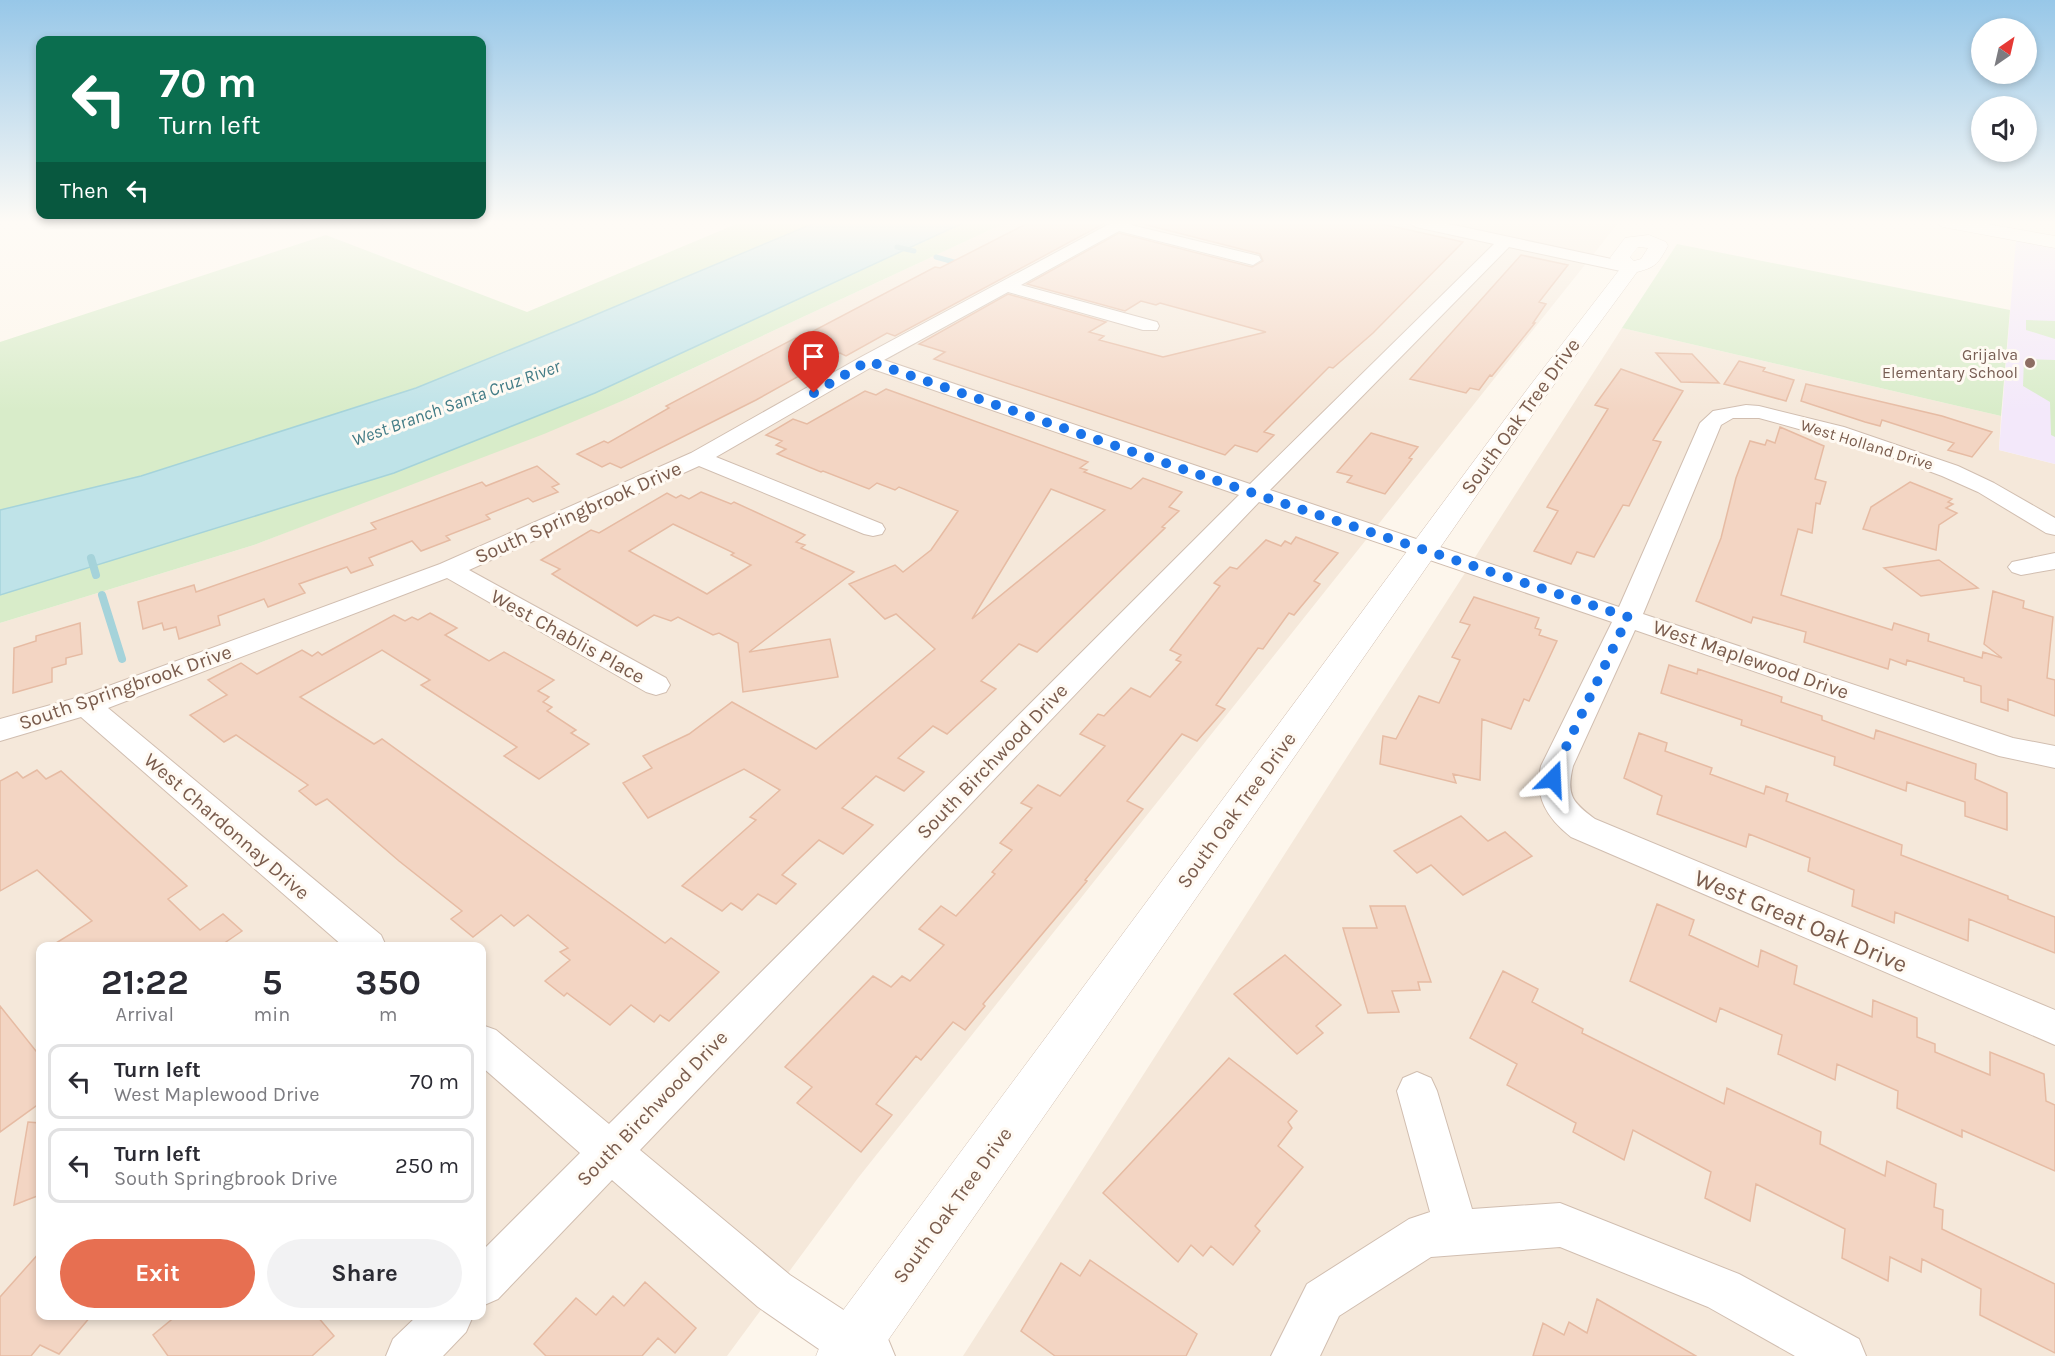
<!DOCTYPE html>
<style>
:root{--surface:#fff;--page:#f2f2f3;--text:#2b2b33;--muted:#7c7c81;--line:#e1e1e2;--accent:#e76f51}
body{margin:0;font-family:Karla,sans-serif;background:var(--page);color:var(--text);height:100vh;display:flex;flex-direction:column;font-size:22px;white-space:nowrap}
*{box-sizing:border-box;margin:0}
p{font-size:20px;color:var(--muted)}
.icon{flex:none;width:33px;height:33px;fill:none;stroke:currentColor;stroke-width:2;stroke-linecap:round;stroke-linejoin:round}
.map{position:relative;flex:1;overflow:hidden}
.drawer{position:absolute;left:36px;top:942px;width:450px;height:378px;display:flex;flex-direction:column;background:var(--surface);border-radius:12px;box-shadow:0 3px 9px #0003}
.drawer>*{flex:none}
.top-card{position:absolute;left:36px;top:36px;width:450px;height:183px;border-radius:12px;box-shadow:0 3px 9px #0003;background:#0b6e4f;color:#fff;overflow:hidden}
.needle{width:39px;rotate:34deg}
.tools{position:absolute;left:1971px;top:18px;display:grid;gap:12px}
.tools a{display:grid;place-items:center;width:66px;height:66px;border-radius:50%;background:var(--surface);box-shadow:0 3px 9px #0003;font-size:30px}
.pin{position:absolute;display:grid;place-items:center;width:51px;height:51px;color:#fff;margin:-62px -26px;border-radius:50% 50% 50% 0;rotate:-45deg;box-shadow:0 0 6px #0007}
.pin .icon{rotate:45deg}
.me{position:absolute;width:66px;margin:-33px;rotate:21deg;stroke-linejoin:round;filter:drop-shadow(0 0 4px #0008)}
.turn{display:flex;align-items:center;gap:21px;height:126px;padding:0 24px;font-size:27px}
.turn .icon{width:78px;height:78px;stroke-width:2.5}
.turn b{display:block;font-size:42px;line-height:51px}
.then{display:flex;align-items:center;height:57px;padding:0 24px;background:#0003;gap:12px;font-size:22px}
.eta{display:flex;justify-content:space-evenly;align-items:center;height:102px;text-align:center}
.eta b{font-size:36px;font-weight:700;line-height:42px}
.cta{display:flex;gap:12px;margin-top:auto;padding:12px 24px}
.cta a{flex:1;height:69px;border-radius:36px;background:var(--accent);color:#fff;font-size:24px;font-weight:700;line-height:69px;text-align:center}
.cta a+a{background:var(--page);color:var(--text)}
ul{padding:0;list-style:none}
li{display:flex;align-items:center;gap:18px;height:75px;margin:0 12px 9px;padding:0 12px;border:3px solid var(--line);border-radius:12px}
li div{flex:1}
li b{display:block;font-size:22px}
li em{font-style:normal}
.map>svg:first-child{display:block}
.residential{fill:#f5e8da;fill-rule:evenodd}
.education{fill:#f3e8fa}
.green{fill:#d8ecc9}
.water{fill:#bfe3e8;stroke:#a5d3da;stroke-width:1.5}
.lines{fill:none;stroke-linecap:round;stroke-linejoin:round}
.stream-far1{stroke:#a5d3da;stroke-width:5}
.stream{stroke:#a5d3da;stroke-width:8}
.building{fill:#f3d5c3;stroke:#e6bba3;stroke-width:1.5;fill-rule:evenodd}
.minor-casing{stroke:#d1beb0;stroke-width:2}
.tertiary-casing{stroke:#d1beb0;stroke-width:1}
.minor{fill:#fff;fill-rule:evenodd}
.tertiary{fill:#fff;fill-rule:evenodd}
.route{stroke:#1a73e8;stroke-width:10;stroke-dasharray:0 18}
.education-dot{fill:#8d6e63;stroke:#fffaf3;stroke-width:2}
.labels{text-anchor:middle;stroke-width:6;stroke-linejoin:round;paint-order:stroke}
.far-education-label{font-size:16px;fill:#785e54;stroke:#fffaf3;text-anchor:end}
.far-street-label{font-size:16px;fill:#7a5c4d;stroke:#fffaf3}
.far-water-label{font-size:18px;font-style:italic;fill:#437c86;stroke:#fffaf3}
.street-label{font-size:20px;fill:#7a5c4d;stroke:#fffaf3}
.near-street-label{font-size:24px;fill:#7a5c4d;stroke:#fffaf3}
</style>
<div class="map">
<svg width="2055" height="1356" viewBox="0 0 2055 1356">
<rect width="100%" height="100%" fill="#fdf6ec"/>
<path class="residential" d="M1007,222H1619L858,1178L727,1356H0V623L254,545L629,398ZM40,946H482V1316H40Z
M1622,328L2001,416L1999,450L2055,464V1356H963Z"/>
<path class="education" d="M2016,240L2055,247V464L1999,450Z"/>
<path class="green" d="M741,222H1007L629,398L544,434L254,545L0,623V342L326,235L527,312Z
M1677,244L2010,310L2001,416L1622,328Z
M2026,320L2055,321V339L2026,330Z
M2024,359L2055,360V437L2051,435L2050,402L2023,386Z"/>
<path class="water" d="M817,222H965L595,393L394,473L0,595V510L141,476L416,388L576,323Z"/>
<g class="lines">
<path class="stream-far1" d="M897,247L914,251
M936,257L961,264"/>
<path class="stream" d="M91,558L96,575
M102,595L122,659"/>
</g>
<path class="building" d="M1030,222H1107L895,336L887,333L846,356L840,353L756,400L621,468L610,463L602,467L577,454L604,441L608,443L669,408L666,406L801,335L804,336L935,267L940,268Z
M1135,222H1373L1463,242L1373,333L1333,368L1329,367L1264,432L1274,435L1257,452L1235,445L1225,455L934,359L945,352L919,344L1008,294L1106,322L1089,332L1104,336L1099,340L1163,357L1266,332L1160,303L1156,305L1141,301L1125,311L1027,284L1119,233L1252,267L1263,261L1260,254Z
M1521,255L1568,265L1539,302L1546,304L1533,323H1535L1492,376L1490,375L1479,390L1470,388L1466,393L1410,379Z
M1656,353L1692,354L1719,383L1681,382Z
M1739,361L1765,368L1763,371L1794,380L1786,401L1724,384Z
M1621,369L1683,391L1653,440L1661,442L1629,506L1623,505L1594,557L1577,552L1571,564L1534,551L1558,511L1547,507L1608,409L1595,405Z
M1806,384L1942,416L1992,432L1972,457L1948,450L1954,443L1882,420L1880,426L1865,422L1801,401Z
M886,389L1088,462L1080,468L1087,470L1084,472L1131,489L1143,478L1182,492L1169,507L1179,511L1162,527L1165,528L1037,652L1019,644L981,681L996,689L947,734L933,726L898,758L924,772L904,791L876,776L842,808L873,825L843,854L819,840L782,875L796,884L776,904L758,894L742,910L731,903L722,911L682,886L756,820L750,817L780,790L744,769L648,818L623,783L652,768L643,756L689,734L732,702L816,749L935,649L896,614L885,619L849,584L895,565L903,572L931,550L958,511L899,487L895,490L877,483L869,489L823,471L821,472L777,454L786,449L776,445L782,441L766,435L793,419L807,424L865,391L876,395ZM1051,489L1105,510L972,619Z
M1780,427L1824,446L1815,479L1826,482L1820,504L1816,503L1812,533L1798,529L1781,595L1892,630L1894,623L1929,634L1928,641L1982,658L1983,652L2002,658L1984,644L1993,591L2024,601L2023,608L2053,617L2047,678L2055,680V716L2008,699V711L1981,702V686L1964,681V678L1907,660L1906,665L1890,659L1888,669L1804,642L1806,632L1753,617L1751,623L1696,601L1721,538L1736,478L1750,441L1765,445L1767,440L1775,443Z
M1371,433L1418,447L1409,458L1412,459L1385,494L1347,482L1352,476L1337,472Z
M537,466L559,484L552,487L558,492L533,502L528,498L486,515L490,519L446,536L450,540L421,551L412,541L369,558L373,565L351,573L347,567L299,584L305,593L268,607L264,599L218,616L220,625L179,639L176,627L164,630L162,623L143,629L138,602L194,585L196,592L376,529L371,523L418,506L482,482L486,486Z
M1910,482L1952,499L1948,502L1953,504L1946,508L1957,513L1939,525L1936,550L1863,529L1871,507Z
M701,492L731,504L734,502L805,535L796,542L805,545L801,548L854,572L749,652L830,639L838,677L743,692L738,643L719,633L713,635L678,617L671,621L654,615L637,626L552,574L560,569L541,560L591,530L599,533L667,493L676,498L681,495L689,499ZM673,524L734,553L731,555L751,565L707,594L629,551Z
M1296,537L1338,553L1314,581L1320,584L1294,615L1289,613L1263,649L1258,648L1216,705L1225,709L1197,741L1182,734L1127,801L1143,809L1085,880L1087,881L983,1004L985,1006L965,1030L953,1022L921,1060L916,1056L876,1104L892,1115L861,1152L797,1103L812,1087L785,1067L873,976L891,987L902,976L910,981L944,945L919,929L941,906L956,916L995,874L992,872L1012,850L1000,843L1032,808L1021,803L1038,785L1060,796L1105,746L1080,734L1098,714L1104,716L1131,688L1150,697L1181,662L1176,660L1181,655L1170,650L1220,586L1214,583L1230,567L1237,569L1266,540L1281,546L1285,541L1291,544Z
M1939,560L1978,588L1921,596L1884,568Z
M1474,597L1539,618L1535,628L1541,630L1539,635L1557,641L1529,701L1524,699L1511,729L1482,719L1480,780L1453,774L1456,783L1380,764L1383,736L1396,739L1419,696L1439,703L1460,660L1452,657L1470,625L1460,622Z
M430,613L457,628L445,635L489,661L504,652L554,680L538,691L549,697L543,702L552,707L547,711L576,730L571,733L589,744L539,779L504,756L517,747L421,685L430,680L382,650L300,697L374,744L382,739L665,943L671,938L719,972L669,1021L660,1015L654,1022L631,1005L610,1025L567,993L564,996L545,981L570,960L560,952L568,948L528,915L514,926L501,915L473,937L451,919L462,911L399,861L327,799L316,805L299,791L308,785L236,735L224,742L190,715L227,695L208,680L241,663L257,674L302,650L312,656L318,652L322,655L394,615L405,621L412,617L418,620Z
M80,623L82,654L66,658V664L52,668V682L13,693L14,648L36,641V636Z
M1669,665L1697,674L1698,669L1782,697L1781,702L1822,716V720L1874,739L1876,730L1976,764L1975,779L2007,793V830L1965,816V802L1907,782L1906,791L1834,765L1835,757L1741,725L1742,720L1661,693Z
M1639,733L1667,743L1665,751L1712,768L1710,774L1764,794L1766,786L1788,794L1786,801L1902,845L1901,855L2008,896V899L2055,917V953L1969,919L1968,941L1895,912L1894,923L1852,906L1854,890L1808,871L1810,858L1749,834L1746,847L1657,814L1662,796L1624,778Z
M37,770L46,779L61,771L187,886L168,899L200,930L223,914L242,931L220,946H51L92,921L37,870L0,891V781L17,772L23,778Z
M1461,816L1488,841L1505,832L1532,856L1463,895L1431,865L1417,873L1394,851Z
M1657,904L1694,920L1689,935L1758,967L1761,950L1797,966L1794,984L1872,1017L1873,1000L1917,1018V1037L1935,1044V1052L1990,1075V1052L2044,1074L2046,1101L2055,1105V1171L1962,1130V1137L1897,1108L1898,1091L1837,1064L1835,1080L1778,1054L1782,1035L1720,1008L1716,1022L1630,981Z
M1370,906H1405L1431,982H1418L1420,990L1392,991L1399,1012L1368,1013L1343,928H1377Z
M1285,955L1341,1005L1316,1026L1323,1033L1297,1054L1234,994Z
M1503,971L1538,989L1532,1002L1583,1029L1582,1033L1724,1104L1727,1088L1821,1132L1820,1144L1885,1176L1887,1161L1936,1184L1934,1207L1943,1210L1942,1229L2055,1284V1353L1980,1315L1981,1289L1922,1259L1921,1272L1890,1257L1888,1281L1842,1258L1845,1229L1756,1184L1750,1221L1705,1198L1711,1172L1633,1130L1624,1160L1573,1132L1576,1123L1507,1085L1517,1064L1470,1038Z
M0,1006L40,1056V1103L0,1132Z
M1229,1058L1297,1111L1288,1122L1292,1128L1278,1146L1303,1167L1255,1226L1260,1231L1233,1265L1211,1246L1203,1256L1191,1245L1178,1262L1103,1193Z
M28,1122L40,1123V1195L14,1205Z
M40,1252V1316H91L59,1354L40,1345L31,1356H0V1297Z
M1090,1260L1197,1334L1186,1356H1055L1021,1331L1061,1263L1080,1276Z
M645,1282L696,1328L675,1353L658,1338L642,1356H546L534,1344L576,1298L596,1315L613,1296L624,1306Z
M1597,1299L1696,1356H1533L1543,1323L1564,1335L1569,1322L1587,1333Z
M176,1316H317L334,1336L312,1356H168L153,1335Z"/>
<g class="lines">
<defs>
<path id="minor" d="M1133,222L1131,225L1259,256L1261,260L1253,265L1119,231L1021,285L1157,322L1159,326L1157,330H1143L1008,292L884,360L1250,484L1494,244L1416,227L1408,222H1440L1630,263L1638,268L1630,273L1509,247L1270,490L1619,607L1700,423L1713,411L1746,405L1759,406L1844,427L1958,466L1994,483L2055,518V535L2046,533L1978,492L1942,476L1867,448L1759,418H1733L1721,425L1643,614L2013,738L2055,746V768L1999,756L1635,630L1573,766C1566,795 1572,802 1595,819L2055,1010V1045L1571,837C1547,818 1534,797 1541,766L1612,622L1259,502L640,1150L790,1275L888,1339L895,1356H829L758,1307L612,1180L498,1299L482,1306V1251L580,1153L482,1067V1025L496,1030L609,1124L1239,495L870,368L716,457L882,524L885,529L882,534L873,536L864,534L699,466L469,570L666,678L670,685L666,692L656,695L646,692L447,578L108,708L381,935L386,946H343L81,717L0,741V719L76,698L440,564L691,453L861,357L1111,223Z
M2055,553V569L2021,575L2012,572L2008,567L2012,562Z
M1417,1072L1431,1078L1437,1091L1472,1209L1560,1203L1739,1274L1859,1339L1866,1356H1795L1708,1307L1560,1247L1431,1257L1339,1316L1320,1356H1271L1307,1284L1409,1219L1430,1212L1397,1091L1403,1078Z
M417,1316H473L466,1332L443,1356H386L393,1339Z"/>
<path id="tertiary" d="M1934,222H1976L2055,236V248L1943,227Z
M1649,235L1666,242L1668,246C1658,263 1657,267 1637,272L1545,397L877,1356H816L824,1336L1529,387L1620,269L1610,258L1625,238ZM1638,247L1648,248L1641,259L1634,261L1630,257Z"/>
</defs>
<use href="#minor" class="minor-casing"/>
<use href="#tertiary" class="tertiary-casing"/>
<use href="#minor" class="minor"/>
<use href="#tertiary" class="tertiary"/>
</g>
<linearGradient id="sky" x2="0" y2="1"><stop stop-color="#97c7e8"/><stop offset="0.54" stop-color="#fefbf6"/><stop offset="1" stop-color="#fefbf6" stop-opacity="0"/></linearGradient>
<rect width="2055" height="412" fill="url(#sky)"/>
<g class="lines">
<path class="route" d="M814,393L868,361L1273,500L1628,617L1557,766L1553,779"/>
</g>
<circle class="education-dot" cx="2030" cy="363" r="6"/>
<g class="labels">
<g class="far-education-label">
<text x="2018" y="360">Grijalva<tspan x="2018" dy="18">Elementary School</tspan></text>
</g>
<g class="far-street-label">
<text transform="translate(1867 444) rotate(17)" y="6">West Holland Drive</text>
</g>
<g class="far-water-label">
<text transform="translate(456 403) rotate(-20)" y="6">West Branch Santa Cruz River</text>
</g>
<g class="street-label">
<text transform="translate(1520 416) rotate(-54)" y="7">South Oak Tree Drive</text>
<text transform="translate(578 512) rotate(-24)" y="7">South Springbrook Drive</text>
<text transform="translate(568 636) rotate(29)" y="7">West Chablis Place</text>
<text transform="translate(1751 659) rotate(19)" y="7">West Maplewood Drive</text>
<text transform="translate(125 687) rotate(-19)" y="7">South Springbrook Drive</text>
<text transform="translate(992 761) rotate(-46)" y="7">South Birchwood Drive</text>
<text transform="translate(1236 810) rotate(-54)" y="7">South Oak Tree Drive</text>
<text transform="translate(227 826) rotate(41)" y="7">West Chardonnay Drive</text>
<text transform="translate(652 1108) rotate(-46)" y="7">South Birchwood Drive</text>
<text transform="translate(952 1205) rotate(-54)" y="7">South Oak Tree Drive</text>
</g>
<g class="near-street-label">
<text transform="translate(1801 921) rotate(23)" y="8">West Great Oak Drive</text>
</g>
</g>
</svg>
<div class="tools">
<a><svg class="needle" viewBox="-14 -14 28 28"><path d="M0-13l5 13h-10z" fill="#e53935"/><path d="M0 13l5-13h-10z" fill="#7c7c81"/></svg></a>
<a><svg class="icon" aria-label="sound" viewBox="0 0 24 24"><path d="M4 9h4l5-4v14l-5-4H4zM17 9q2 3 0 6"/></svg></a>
</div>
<div class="pin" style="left:814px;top:393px;background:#d93025"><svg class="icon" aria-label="arrive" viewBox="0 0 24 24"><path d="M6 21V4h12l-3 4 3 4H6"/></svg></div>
<svg class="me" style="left:1553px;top:779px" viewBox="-20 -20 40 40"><path d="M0-17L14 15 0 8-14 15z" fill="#1a73e8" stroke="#fff" stroke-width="4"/></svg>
<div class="top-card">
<div class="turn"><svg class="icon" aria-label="left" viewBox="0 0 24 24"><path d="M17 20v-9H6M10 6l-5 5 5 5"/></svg><div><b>70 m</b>Turn left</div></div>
<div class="then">Then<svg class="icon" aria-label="left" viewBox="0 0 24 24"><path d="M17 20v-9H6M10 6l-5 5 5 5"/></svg></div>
</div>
<section class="drawer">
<div class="eta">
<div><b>21:22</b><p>Arrival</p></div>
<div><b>5</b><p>min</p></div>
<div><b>350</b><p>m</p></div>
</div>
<ul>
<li><svg class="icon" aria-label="left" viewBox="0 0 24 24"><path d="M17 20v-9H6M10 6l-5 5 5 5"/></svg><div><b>Turn left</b><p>West Maplewood Drive</p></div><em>70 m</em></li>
<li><svg class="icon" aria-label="left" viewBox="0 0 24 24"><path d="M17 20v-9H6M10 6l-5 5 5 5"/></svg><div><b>Turn left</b><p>South Springbrook Drive</p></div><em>250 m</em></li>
</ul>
<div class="cta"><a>Exit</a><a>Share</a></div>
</section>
</div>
